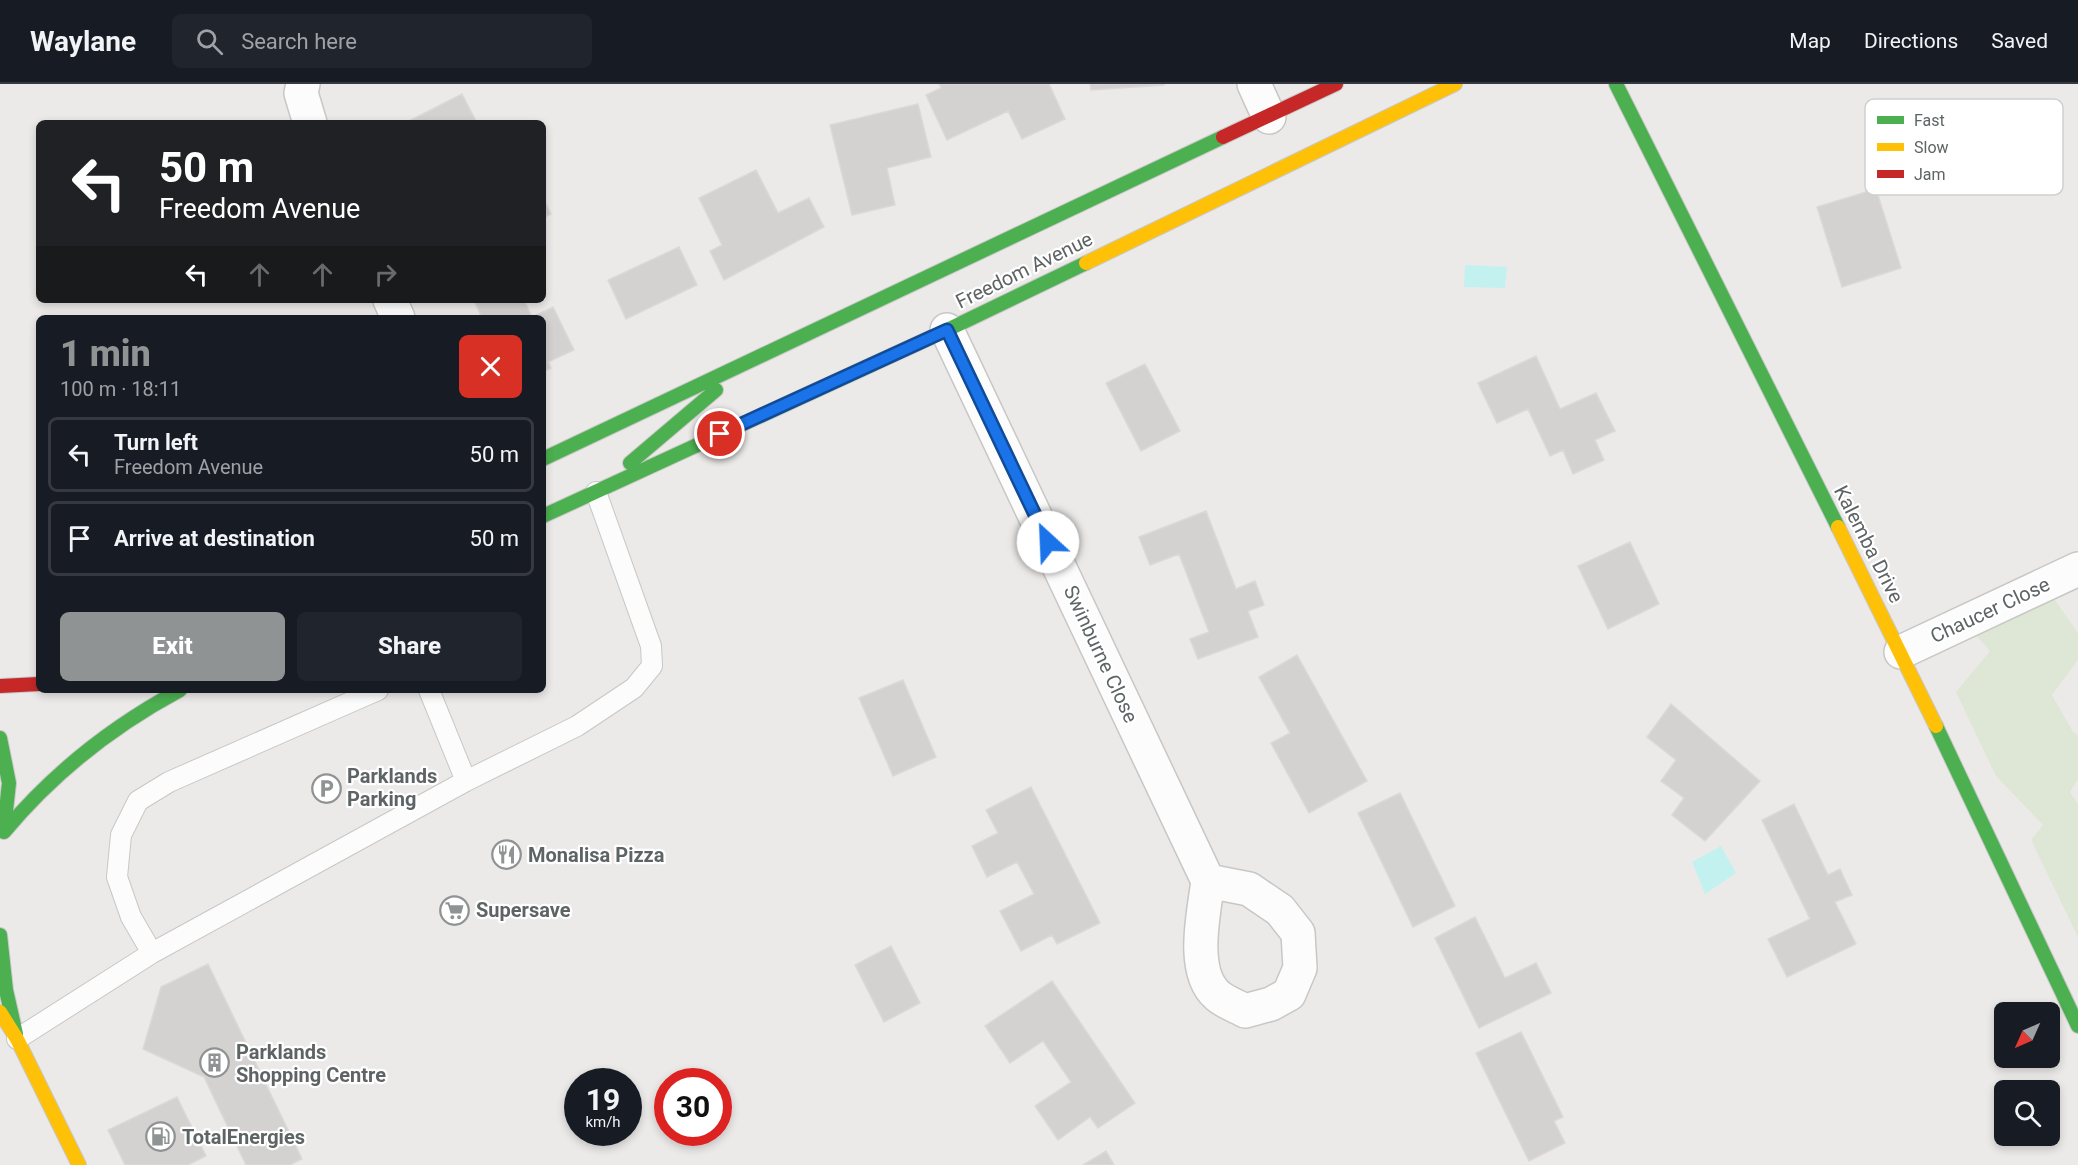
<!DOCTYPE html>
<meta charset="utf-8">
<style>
:root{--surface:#171b24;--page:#20242c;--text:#f1f3f6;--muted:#9ea1a6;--line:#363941;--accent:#909393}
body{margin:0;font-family:Roboto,sans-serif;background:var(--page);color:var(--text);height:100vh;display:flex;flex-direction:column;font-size:22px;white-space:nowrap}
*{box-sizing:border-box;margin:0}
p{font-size:20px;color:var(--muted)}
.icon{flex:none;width:33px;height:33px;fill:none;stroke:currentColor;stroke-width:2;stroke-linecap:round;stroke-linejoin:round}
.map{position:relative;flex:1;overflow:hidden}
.sheet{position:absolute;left:36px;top:231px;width:510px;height:378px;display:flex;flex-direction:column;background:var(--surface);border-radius:9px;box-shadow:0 3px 9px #0003}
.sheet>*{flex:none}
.top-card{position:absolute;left:36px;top:36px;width:510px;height:183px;border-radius:9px;box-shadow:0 3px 9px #0003;background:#202124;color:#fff;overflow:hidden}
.needle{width:39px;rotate:225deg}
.buttons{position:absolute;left:1994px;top:918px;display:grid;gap:12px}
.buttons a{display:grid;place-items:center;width:66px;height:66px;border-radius:9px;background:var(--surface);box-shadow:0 3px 9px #0003;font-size:30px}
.speed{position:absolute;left:564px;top:984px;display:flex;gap:12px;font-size:30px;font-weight:700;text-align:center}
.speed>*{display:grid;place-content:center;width:78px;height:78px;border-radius:50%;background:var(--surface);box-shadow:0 3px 9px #0003;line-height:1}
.speed small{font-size:15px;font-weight:400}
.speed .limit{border:9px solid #d22;background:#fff;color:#111}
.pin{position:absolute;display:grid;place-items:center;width:51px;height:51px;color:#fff;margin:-26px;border:3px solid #fff;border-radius:50%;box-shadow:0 2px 6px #0007}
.me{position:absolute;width:66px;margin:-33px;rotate:335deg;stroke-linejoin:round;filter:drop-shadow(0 0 4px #0008)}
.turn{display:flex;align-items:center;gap:21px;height:126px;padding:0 24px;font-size:27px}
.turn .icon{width:78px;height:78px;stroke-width:2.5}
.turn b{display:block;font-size:42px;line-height:51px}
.lanes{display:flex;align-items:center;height:57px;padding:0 24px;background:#0003;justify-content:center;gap:30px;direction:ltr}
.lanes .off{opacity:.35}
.round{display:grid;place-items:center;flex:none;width:63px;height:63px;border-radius:9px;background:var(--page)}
.head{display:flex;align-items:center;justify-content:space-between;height:102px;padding:0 24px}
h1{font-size:36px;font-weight:800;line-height:45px;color:var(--accent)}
.button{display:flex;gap:12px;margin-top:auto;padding:12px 24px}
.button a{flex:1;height:69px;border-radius:9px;background:var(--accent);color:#fff;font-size:24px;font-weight:800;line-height:69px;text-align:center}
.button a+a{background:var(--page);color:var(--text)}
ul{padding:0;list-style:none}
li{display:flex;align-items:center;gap:18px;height:75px;margin:0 12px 9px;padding:0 12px;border:3px solid var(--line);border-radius:9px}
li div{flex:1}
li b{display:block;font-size:22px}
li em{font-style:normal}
header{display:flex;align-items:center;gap:36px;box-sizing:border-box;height:84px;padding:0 30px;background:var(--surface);border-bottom:2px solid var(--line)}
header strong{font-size:28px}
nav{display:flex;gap:33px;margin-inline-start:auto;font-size:21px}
.search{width:420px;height:54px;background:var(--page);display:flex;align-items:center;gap:15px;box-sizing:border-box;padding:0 21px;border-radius:9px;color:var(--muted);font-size:22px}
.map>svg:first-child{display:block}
.green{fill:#dee6d5}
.water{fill:#c2f1f0}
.building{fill:#d4d2d1;stroke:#dcd8d7;stroke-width:1.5}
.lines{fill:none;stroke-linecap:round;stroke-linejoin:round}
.lane-casing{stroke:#c8c7c6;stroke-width:22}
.street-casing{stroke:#c8c7c6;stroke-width:36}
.fast-casing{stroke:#c8c8c8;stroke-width:16}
.slow-casing{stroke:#c8c8c8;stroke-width:16}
.jam-casing{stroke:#c8c8c8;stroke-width:16}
.lane{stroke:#fcfcfc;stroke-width:20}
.street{stroke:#fcfcfc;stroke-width:33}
.fast{stroke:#4caf50;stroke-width:14}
.slow{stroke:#ffc107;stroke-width:14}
.jam{stroke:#c62828;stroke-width:14}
.route-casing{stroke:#114b97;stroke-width:15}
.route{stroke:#1a73e8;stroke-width:10}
.labels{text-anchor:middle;stroke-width:4.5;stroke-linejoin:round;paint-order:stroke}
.street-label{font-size:20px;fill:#5e6465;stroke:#fff}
.poi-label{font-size:20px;font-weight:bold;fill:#5e6465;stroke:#fff;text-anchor:start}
.key{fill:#fff;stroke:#cfd0d1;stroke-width:1.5}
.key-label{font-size:16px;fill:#5e6465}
</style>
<header>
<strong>Waylane</strong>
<div class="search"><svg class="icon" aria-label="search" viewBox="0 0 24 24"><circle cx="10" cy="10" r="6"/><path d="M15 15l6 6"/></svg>Search here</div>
<nav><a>Map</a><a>Directions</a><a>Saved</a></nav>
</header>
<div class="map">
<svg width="2078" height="1081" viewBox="0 0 2078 1081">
<rect width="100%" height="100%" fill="#eceae8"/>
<path class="green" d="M2052,512L2078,549V576L2052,611L2073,648L2078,651V695L2070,708L2078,720V853L2031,756L2043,741L1996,692L1956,608L1990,567L1972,547Z"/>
<path class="water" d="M1465,181L1507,183L1505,204L1464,203Z
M1721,762L1736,789L1705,810L1692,778Z"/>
<path class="building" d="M939,0H1049L1065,35L1022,55L1008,27L947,56L926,11L941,4Z
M1090,0H1164V1L1091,6Z
M462,10L477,39H405Z
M918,20L931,73L887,84L895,121L852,131L830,41Z
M756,86L778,129L809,114L824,143L724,196L710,167L722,161L699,114Z
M1876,105L1901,184L1842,203L1817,123Z
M543,114L551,130L543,134Z
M679,163L697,201L626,235L608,196Z
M474,216H524L532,233L553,223L574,266L548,278L551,284L543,288V234H478L481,232Z
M1536,272L1560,325L1596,309L1615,347L1595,356L1604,376L1573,390L1563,366L1550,372L1528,325L1497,339L1478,299Z
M1145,280L1180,347L1141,367L1106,299Z
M1206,427L1236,505L1255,497L1264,521L1248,527L1258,553L1198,575L1190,555L1209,548L1179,470L1150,481L1139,453Z
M1630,458L1659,520L1608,545L1578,482Z
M1297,571L1367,697L1309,729L1271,659L1290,649L1259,593Z
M903,596L936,673L893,692L859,614Z
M1671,620L1760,697L1705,757L1672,731L1684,714L1661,697L1676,676L1647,653Z
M1031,703L1100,839L1057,860L1052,851L1021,867L1000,827L1034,810L1017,778L987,793L972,762L998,749L986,726Z
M1400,709L1455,822L1413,843L1358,729Z
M1794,720L1828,791L1840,785L1852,811L1835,818L1856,860L1787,893L1768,855L1810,835L1762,736Z
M1475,833L1505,894L1536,879L1551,909L1479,944L1435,854Z
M891,862L920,919L884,938L855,881Z
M208,880L302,1075L290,1081H246L204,993L143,965L161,903Z
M1052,897L1135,1019L1098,1044L1090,1033L1058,1056L1035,1022L1071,998L1043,957L1010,979L985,942Z
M1521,948L1563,1033L1554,1037L1565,1059L1529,1077L1476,969Z
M177,1013L206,1072L188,1081H125L108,1046Z
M1106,1067L1114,1081H1083Z"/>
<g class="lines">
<defs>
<path id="lane" d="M429,606L466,697
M152,869L131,833L117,793L121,751L138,717L169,698L378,606
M17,955L152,869L466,697L577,642L634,604L652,582L651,562L596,408"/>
<path id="street" d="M303,0L301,9L310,39
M1254,0L1269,33
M390,216L398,234
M947,246L1208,797
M1901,568L2078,485
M1208,797L1249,805L1280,826L1298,849L1300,884L1289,910L1271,920L1245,927C1237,922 1224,918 1217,911C1190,887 1204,828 1208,797Z"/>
<path id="fast" d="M1616,0L1838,443
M543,375L1223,53
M630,379L716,306
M543,432L947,246L1086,179
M1936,642L2078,942
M0,654L9,699L4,745
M4,748C54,688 111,643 180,606
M0,851L6,906L16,950"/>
<path id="slow" d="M1086,179L1455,0
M1838,443L1936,642
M0,928L17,955L79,1081"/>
<path id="jam" d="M1223,53L1336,0
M0,602L39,600"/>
</defs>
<use href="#lane" class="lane-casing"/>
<use href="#street" class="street-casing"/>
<use href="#fast" class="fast-casing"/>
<use href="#slow" class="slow-casing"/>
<use href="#jam" class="jam-casing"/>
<use href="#lane" class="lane"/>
<use href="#street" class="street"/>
<use href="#fast" class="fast"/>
<use href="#slow" class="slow"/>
<use href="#jam" class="jam"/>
</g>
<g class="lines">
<defs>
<path id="route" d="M720,350L947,246L1048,458"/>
</defs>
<use href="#route" class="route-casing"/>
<use href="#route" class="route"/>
</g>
<defs>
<symbol id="parking-ring" viewBox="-11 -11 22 22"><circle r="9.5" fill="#fff" stroke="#909393" stroke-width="1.5"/><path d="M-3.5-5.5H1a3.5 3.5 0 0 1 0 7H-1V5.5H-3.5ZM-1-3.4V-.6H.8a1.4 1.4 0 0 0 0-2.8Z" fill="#909393"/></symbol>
<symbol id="restaurant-ring" viewBox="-11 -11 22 22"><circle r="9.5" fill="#fff" stroke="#909393" stroke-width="1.5"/><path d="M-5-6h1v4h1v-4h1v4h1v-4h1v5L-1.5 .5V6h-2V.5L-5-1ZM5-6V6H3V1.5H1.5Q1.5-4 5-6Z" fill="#909393"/></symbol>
<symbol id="supermarket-ring" viewBox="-11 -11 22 22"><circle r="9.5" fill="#fff" stroke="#909393" stroke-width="1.5"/><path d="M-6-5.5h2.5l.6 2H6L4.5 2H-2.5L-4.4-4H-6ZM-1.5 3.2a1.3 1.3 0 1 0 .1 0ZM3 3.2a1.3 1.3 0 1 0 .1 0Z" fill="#909393"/></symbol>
<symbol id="building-ring" viewBox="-11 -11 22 22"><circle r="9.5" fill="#fff" stroke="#909393" stroke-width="1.5"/><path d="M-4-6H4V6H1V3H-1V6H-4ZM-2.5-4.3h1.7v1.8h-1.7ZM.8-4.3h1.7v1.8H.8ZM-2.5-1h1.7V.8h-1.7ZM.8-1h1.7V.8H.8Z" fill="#909393"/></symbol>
<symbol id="fuel-ring" viewBox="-11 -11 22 22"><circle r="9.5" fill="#fff" stroke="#909393" stroke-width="1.5"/><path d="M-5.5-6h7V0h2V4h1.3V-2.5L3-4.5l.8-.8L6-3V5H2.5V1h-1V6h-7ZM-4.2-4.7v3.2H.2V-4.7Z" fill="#909393"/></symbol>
</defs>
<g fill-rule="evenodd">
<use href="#parking-ring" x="310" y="688" width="33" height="33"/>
<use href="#restaurant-ring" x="490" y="754" width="33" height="33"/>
<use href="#supermarket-ring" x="438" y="810" width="33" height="33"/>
<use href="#building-ring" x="198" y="962" width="33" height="33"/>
<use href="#fuel-ring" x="144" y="1036" width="33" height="33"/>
</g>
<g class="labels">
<g class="street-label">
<text transform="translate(1024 186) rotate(-26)" y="7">Freedom Avenue</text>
<text transform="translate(1869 460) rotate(63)" y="7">Kalemba Drive</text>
<text transform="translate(1990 526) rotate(-25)" y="7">Chaucer Close</text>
<text transform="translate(1101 570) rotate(65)" y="7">Swinburne Close</text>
</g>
<g class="poi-label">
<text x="347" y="699">Parklands<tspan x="347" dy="23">Parking</tspan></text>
<text x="528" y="778">Monalisa Pizza</text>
<text x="476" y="833">Supersave</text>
<text x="236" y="975">Parklands<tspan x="236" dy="23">Shopping Centre</tspan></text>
<text x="182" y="1060">TotalEnergies</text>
</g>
</g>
<rect x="1865" y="15" width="198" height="96" rx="9" class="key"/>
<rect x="1877" y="32" width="27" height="8" fill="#4caf50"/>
<rect x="1877" y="59" width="27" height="8" fill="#ffc107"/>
<rect x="1877" y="86" width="27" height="8" fill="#c62828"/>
<g class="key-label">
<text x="1914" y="42">Fast</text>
<text x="1914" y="69">Slow</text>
<text x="1914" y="96">Jam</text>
</g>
</svg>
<div class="buttons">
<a><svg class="needle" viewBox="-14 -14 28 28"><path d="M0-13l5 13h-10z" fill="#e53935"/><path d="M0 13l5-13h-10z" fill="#9ea1a6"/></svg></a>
<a><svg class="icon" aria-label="search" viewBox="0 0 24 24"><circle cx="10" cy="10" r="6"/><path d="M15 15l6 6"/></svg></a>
</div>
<div class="speed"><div>19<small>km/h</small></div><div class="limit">30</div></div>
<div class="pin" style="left:720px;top:350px;background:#d93025"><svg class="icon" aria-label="arrive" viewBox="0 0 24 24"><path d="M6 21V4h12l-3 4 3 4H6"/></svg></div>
<svg class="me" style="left:1048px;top:458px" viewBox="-20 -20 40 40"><circle r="19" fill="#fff"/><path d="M0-13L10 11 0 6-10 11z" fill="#1a73e8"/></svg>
<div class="top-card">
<div class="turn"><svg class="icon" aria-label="left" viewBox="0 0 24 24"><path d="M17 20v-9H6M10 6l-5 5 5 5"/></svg><div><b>50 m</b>Freedom Avenue</div></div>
<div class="lanes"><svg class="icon" aria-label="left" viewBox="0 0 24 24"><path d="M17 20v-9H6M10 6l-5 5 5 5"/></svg><svg class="icon off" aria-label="ahead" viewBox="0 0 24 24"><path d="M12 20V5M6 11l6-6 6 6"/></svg><svg class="icon off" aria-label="ahead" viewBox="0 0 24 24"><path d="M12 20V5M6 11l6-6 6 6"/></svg><svg class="icon off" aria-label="right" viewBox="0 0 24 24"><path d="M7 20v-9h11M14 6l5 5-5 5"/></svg></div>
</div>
<section class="sheet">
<div class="head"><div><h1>1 min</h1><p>100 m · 18:11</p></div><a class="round" style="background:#d93025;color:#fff"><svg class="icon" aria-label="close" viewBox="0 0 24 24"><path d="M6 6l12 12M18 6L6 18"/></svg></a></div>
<ul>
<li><svg class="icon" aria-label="left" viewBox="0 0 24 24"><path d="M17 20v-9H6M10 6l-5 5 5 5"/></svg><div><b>Turn left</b><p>Freedom Avenue</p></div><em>50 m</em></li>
<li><svg class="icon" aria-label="arrive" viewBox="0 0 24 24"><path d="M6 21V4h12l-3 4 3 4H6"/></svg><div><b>Arrive at destination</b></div><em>50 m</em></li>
</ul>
<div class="button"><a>Exit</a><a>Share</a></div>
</section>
</div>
